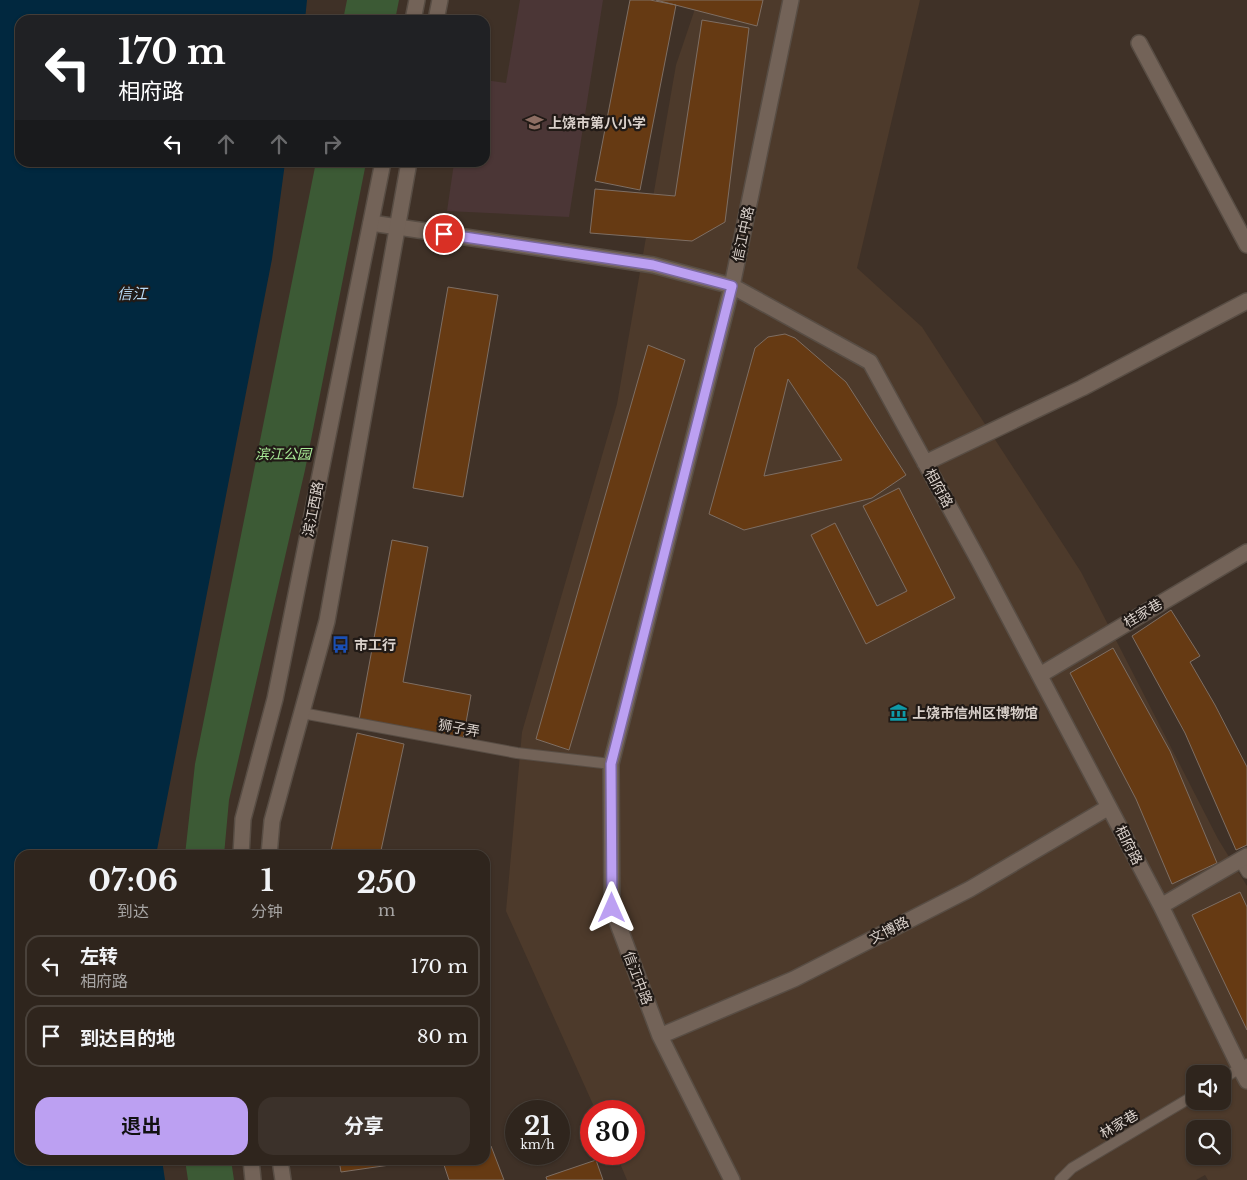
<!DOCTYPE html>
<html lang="zh">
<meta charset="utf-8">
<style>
:root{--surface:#2f251d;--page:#3b312a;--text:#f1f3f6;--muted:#a7a5a4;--line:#4a423b;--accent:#bca0f2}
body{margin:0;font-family:"Libre Baskerville","Noto Sans SC",serif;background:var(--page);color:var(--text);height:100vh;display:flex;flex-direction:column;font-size:19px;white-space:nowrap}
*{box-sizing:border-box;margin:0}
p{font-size:16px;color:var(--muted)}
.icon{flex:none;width:28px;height:28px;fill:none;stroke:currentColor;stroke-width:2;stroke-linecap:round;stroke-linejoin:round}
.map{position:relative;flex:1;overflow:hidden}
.sheet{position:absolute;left:15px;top:850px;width:475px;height:315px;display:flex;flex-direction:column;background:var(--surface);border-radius:15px;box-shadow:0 1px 4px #0004,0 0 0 1px var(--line)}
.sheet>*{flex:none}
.hud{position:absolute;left:15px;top:15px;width:475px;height:152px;border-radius:15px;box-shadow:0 1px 4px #0004,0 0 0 1px var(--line);background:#202124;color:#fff;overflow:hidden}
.buttons{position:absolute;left:1186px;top:1065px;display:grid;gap:10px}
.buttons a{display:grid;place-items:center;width:45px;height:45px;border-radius:10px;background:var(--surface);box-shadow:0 1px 4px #0004,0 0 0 1px var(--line);font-size:25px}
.speed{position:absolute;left:505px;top:1100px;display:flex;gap:10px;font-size:25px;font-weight:700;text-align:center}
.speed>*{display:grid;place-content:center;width:65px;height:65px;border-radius:50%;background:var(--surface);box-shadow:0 1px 4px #0004,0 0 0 1px var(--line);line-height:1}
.speed small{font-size:12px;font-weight:400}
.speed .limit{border:8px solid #d22;background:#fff;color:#111}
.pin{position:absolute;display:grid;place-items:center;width:42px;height:42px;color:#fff;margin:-21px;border:2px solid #fff;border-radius:50%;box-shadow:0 1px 5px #0007}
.me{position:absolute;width:55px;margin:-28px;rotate:0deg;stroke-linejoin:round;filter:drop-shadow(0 0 4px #0008)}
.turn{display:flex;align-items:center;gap:18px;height:105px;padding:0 20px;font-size:22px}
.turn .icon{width:65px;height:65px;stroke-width:2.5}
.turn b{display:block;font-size:35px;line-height:42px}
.lanes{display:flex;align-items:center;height:48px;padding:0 20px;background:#0003;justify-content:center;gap:25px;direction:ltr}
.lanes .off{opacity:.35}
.eta{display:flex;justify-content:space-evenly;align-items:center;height:85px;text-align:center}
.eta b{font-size:30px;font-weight:700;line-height:35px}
.primary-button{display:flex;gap:10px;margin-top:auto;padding:10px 20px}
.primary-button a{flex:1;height:58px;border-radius:15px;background:var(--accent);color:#111;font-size:20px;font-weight:700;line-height:58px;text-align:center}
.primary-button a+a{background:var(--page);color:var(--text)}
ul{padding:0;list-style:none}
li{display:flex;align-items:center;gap:15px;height:62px;margin:0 10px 8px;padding:0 10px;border:2px solid var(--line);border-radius:15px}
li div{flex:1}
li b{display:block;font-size:19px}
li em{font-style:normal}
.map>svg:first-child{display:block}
.built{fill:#4d3a2b;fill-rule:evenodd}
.education{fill:#4b3636}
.green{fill:#3c5a35}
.water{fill:#01283f}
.building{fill:#663a13;stroke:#7e6e63;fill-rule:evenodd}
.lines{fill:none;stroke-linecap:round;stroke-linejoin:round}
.service-casing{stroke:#584d44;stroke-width:12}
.minor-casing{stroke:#584d44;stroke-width:18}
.secondary-casing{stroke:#584d44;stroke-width:18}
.service{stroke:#736358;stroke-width:10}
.minor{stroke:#736358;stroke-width:15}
.secondary{stroke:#736358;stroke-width:15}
.route-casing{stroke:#7a689d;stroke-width:12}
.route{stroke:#bca0f2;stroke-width:9}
.labels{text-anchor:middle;stroke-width:4.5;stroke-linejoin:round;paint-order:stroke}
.poi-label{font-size:14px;font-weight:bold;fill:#dad1cb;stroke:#211a16;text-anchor:start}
.street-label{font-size:14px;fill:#dad1cb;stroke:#211a16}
.park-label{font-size:14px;font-style:italic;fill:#a8eb97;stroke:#211a16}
.water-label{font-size:15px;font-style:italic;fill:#b9dcf7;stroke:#211a16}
</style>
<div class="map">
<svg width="1247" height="1180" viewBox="0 0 1247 1180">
<rect width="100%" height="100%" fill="#3f3127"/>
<path class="built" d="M698,0H920L857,268L922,327L1081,572L1218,839L1247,886V1180H1208L1205,1175L1196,1180H627L616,1154H634V1111H596L506,911L522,732L617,404L676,65ZM1195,1074H1222V1101H1195ZM1195,1129H1222V1156H1195Z"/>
<path class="education" d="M520,0H603L569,217L447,211L454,163L485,162V80L506,83Z"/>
<path class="green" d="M347,0H399L395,20H343Z
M316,162L366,163L305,470L229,800L224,855H185L195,764Z
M185,1160H231L234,1180H188Z"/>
<path class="water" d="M0,0H307L305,20H20V162L285,163L272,259L156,855H20V1160H162L165,1180H0Z"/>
<path class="building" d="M630,0H650L676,5L640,190L595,181Z
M656,0H763L757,26Z
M702,20L749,28L725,222L692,241L590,233L595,189L675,196Z
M448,287L498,295L463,497L413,488Z
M785,334L795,338L846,382L906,475L872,498L744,530L709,514L755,348L768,337ZM788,379L842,460L764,476Z
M648,345L685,360L569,750L536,739Z
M899,488L955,598L866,644L811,535L835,523L877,606L907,591L863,506Z
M392,540L428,547L403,682L471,695L463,739L359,720Z
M1171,610L1200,656L1190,662L1215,705L1247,767V845L1236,850L1185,733L1132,636Z
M1113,648L1170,751L1217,863L1172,884L1136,799L1070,673Z
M357,733L404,744L380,855H330Z
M1240,892L1247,907V1030L1192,915Z
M491,1146L504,1180H449L444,1165L456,1160H485V1149Z
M339,1160H389L390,1165L341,1172Z
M596,1160L603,1180H547L546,1177Z"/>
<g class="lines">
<defs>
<path id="service" d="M302,713L517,753L611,764
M1239,860L1247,873
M1222,1079L1247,1064
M1060,1180L1072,1168L1195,1095"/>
<path id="minor" d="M1139,43L1247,245
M371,223L653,265L732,286L870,362L979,561L1109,807L1161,906L1240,1068L1247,1081
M925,463L1082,388L1247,301
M1040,675L1247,552
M1161,906L1247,856
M660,1036L794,979L970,889L1109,807
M732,1180L660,1036L612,908L611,764L732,286L791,0"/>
<path id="secondary" d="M413,20L417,0
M436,20L440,0
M241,855L243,819L275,699L383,162
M269,855L272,821L327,621L409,162
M251,1160L253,1180
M280,1160L283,1180"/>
</defs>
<use href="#service" class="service-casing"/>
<use href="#minor" class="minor-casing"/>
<use href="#secondary" class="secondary-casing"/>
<use href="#service" class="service"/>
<use href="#minor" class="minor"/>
<use href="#secondary" class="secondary"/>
</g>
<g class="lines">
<defs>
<path id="route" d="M444,234L653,265L732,286L611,764L612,908"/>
</defs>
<use href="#route" class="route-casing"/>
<use href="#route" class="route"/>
</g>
<defs>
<symbol id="school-bare" viewBox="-9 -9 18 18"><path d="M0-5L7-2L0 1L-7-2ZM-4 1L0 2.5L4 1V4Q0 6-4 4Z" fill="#8d6e63" stroke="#211a16" stroke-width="2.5" paint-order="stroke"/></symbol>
<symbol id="bus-bare" viewBox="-9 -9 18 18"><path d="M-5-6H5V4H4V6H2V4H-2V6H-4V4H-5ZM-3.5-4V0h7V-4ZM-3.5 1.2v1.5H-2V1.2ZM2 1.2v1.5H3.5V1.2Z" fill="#1a4fb4" stroke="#211a16" stroke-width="2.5" paint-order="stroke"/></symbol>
<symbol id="museum-bare" viewBox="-9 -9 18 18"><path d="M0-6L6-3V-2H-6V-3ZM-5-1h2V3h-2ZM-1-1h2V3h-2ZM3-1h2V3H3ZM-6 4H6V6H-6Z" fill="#0f9aa8" stroke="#211a16" stroke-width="2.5" paint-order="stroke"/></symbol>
</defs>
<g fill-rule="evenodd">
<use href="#school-bare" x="522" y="110" width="25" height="25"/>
<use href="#bus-bare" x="328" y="632" width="25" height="25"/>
<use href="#museum-bare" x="886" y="700" width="25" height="25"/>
</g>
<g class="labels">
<g class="poi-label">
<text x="548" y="128">上饶市第八小学</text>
<text x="354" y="650">市工行</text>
<text x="912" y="718">上饶市信州区博物馆</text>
</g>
<g class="street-label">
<text transform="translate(743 234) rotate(-78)" y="5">信江中路</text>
<text transform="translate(939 488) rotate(61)" y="5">相府路</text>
<text transform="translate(313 509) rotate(-79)" y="5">滨江西路</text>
<text transform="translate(1143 613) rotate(-31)" y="5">桂家巷</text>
<text transform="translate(459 728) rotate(10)" y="5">狮子弄</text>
<text transform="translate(1129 845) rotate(63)" y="5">相府路</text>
<text transform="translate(889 930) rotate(-27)" y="5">文博路</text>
<text transform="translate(638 978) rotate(69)" y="5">信江中路</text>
<text transform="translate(1119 1124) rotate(-31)" y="5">林家巷</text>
</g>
<g class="park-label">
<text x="283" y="459">滨江公园</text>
</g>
<g class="water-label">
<text x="132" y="299">信江</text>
</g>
</g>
</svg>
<div class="buttons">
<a><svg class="icon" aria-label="sound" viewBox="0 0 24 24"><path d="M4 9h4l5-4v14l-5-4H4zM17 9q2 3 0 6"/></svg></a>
<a><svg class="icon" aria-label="search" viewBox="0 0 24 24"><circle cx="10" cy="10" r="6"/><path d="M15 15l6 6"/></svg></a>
</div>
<div class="speed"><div>21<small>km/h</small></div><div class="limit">30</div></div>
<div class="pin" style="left:444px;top:234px;background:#d93025"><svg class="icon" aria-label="arrive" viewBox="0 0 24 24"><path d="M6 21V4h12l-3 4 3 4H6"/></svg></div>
<svg class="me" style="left:612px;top:908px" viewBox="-20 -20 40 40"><path d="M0-17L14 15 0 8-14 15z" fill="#bca0f2" stroke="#fff" stroke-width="4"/></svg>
<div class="hud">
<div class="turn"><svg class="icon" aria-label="left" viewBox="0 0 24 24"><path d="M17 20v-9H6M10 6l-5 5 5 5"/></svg><div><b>170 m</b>相府路</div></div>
<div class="lanes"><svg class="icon" aria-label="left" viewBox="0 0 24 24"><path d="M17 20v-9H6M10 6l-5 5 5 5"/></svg><svg class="icon off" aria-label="ahead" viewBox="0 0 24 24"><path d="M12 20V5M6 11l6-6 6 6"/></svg><svg class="icon off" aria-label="ahead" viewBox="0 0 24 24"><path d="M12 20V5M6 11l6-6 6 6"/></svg><svg class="icon off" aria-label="right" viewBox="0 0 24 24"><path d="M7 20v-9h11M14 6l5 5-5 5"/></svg></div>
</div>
<section class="sheet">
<div class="eta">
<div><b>07:06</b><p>到达</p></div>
<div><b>1</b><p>分钟</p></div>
<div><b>250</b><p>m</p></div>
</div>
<ul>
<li><svg class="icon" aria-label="left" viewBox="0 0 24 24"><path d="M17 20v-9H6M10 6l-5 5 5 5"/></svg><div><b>左转</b><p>相府路</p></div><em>170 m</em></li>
<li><svg class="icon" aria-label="arrive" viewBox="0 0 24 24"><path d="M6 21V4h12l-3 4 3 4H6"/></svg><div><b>到达目的地</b></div><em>80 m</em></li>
</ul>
<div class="primary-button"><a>退出</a><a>分享</a></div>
</section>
</div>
